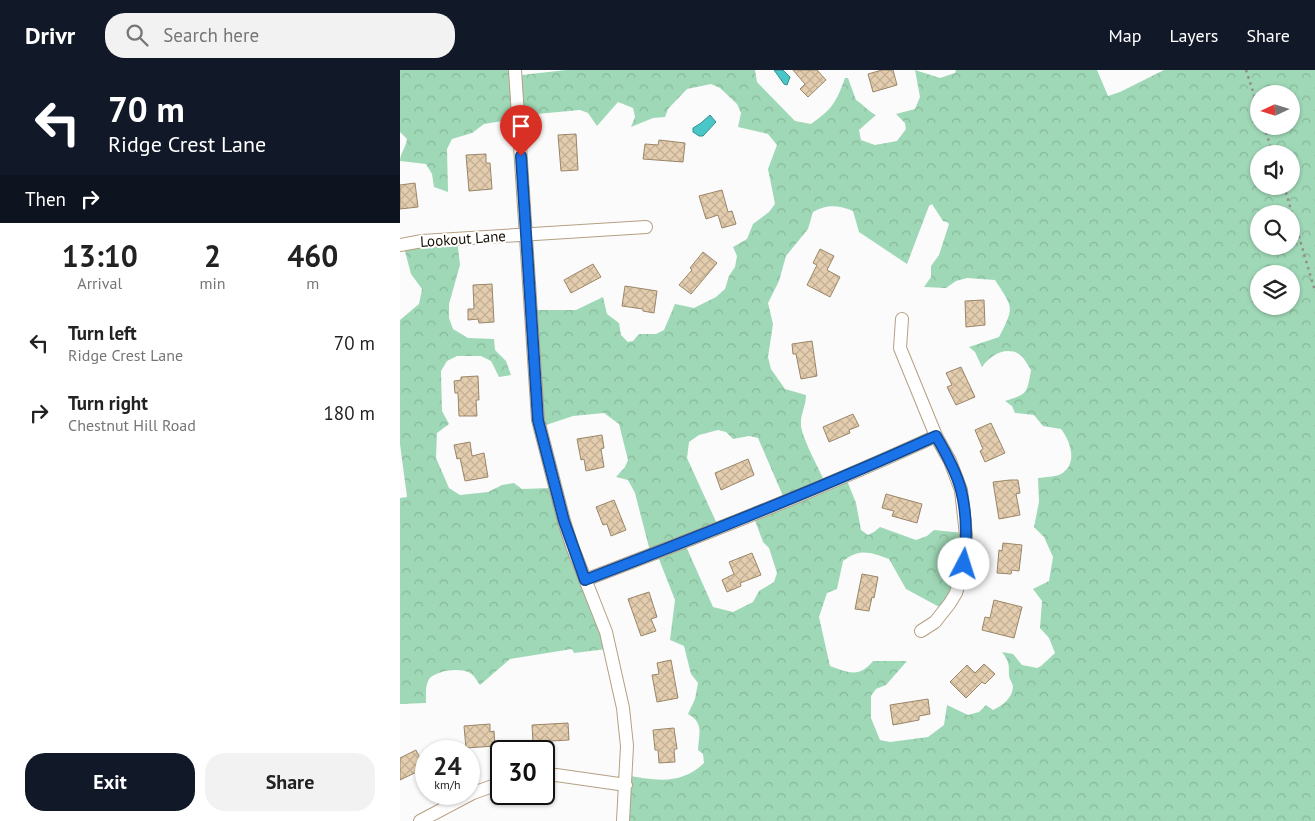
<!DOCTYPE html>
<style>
:root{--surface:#fff;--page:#f2f2f2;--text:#222;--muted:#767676;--accent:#111827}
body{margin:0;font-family:"PT Sans",sans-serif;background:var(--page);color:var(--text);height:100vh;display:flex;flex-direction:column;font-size:19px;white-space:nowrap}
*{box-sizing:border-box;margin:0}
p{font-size:16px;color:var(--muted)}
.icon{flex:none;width:28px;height:28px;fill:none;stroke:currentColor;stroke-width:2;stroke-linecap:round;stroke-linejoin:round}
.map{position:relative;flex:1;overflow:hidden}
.side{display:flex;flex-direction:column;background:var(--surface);width:400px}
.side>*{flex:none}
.banner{background:#111827;color:#fff;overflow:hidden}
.needle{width:32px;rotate:266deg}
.controls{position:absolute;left:850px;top:15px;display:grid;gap:10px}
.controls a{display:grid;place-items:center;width:50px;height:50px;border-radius:50%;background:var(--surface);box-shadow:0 1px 4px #0004;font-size:25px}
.speed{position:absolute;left:15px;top:670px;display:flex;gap:10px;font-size:25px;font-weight:700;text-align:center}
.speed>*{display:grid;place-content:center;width:65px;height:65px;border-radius:50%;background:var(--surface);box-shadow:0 1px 4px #0004;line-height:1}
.speed small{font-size:12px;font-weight:400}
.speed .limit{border:2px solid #111;border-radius:8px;background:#fff;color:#111}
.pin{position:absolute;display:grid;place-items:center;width:42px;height:42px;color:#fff;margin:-51px -21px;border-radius:50% 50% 50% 0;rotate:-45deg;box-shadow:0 0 5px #0007}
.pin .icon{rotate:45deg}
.me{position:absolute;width:55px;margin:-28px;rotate:5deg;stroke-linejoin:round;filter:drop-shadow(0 0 4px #0008)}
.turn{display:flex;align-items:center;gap:18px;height:105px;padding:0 25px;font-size:22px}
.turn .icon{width:65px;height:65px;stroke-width:2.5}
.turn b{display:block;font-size:35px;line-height:42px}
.then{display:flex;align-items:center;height:48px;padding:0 25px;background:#0003;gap:10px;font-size:19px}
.eta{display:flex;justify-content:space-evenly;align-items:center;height:85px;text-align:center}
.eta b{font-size:30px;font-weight:700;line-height:35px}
.primary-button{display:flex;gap:10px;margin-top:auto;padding:10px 25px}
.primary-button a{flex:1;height:58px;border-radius:20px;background:var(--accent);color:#fff;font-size:20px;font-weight:700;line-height:58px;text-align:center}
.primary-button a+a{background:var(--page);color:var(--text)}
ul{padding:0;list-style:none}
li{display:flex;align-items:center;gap:15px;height:70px;padding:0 25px}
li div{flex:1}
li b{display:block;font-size:19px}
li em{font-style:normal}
header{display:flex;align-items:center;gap:30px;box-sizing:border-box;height:70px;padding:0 25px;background:var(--accent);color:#fff}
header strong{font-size:24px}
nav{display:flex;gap:28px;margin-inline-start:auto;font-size:18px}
.search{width:350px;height:45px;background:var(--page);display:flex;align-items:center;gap:12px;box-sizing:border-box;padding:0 18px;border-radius:20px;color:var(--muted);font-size:19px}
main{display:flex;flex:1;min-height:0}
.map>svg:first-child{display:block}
.forest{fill:url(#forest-crowns);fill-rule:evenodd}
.water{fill:#49c6c8;stroke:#3a8f8e}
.building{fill:url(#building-cross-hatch);stroke:#9a8668}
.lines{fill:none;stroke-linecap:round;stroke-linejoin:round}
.street-casing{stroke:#b5a082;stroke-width:14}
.path{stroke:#928e89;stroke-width:2.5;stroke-dasharray:2.5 4;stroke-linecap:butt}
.street{stroke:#fff;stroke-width:12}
.route-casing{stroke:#114b97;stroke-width:12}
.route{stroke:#1a73e8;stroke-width:9}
.labels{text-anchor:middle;stroke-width:4;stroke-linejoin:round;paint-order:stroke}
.street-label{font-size:15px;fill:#171005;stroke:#fff}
</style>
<header>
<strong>Drivr</strong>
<div class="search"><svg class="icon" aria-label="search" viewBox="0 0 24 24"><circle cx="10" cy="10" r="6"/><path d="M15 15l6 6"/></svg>Search here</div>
<nav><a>Map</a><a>Layers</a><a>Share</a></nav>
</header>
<main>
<section class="side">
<div class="banner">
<div class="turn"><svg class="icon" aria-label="left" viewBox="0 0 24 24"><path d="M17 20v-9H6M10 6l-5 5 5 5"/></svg><div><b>70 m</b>Ridge Crest Lane</div></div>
<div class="then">Then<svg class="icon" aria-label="right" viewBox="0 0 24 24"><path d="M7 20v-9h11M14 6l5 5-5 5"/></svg></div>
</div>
<div class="eta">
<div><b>13:10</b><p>Arrival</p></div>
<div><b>2</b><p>min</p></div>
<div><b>460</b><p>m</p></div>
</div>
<ul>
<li><svg class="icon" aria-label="left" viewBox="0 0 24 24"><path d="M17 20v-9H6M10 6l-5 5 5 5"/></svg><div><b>Turn left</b><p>Ridge Crest Lane</p></div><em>70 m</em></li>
<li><svg class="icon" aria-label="right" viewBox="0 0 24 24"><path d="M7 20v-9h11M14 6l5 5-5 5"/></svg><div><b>Turn right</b><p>Chestnut Hill Road</p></div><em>180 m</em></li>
</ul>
<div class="primary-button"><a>Exit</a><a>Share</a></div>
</section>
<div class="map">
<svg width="915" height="751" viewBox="0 0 915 751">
<defs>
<pattern id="forest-crowns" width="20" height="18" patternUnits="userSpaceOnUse" patternTransform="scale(1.25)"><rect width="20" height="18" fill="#9fd8b6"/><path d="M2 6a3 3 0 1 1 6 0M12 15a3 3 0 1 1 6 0" fill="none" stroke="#88b89b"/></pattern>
<pattern id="building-cross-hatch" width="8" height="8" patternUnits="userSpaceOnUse" patternTransform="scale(1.25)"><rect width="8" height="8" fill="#e3cdae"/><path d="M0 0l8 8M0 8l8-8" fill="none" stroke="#c2af94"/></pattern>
</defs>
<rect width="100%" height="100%" fill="#fbfbfb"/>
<path class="forest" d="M0,0H118L122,5L166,0H355L357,12L395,51L411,54C432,39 436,33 445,8H448L456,30C464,35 469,42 476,45L459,60L461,70L475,75L497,71L506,59L505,53L496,44L515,39L520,27L515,0L540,8L555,3L556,0H697L708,26L720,22L764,0H915V751H222L225,705C255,710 280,716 304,693L303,684L298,680C299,663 304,653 288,644L295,629L298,613L291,604L284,576L270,570L275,530L257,484L250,481L235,423L228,410L216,407L225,397L228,390L219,354L204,343L173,346L143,356L135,240H176L203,227L207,244L219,253L221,265L228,272L233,271L239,264H256L264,260L275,234L294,238L316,227L325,219L329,206L335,197L337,186L333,177L347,169L353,154L369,142L375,134L368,99L377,75L368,64L338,57L341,43L337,34L320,18L311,14L287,19L268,39L265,47L253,48L231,57L235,47L233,38L218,32L197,56L188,43L180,40L126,45L121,48L84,54L72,63L52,69L47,79L48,122L34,117L32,104L26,94L0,91C0,83 6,78 7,69L0,62ZM859,24H891V56H859ZM859,84H891V116H859ZM532,134L543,151L547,152L549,154L539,185L531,196V207L524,217L546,218L556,211L567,208L595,210C613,238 615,236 599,267L569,277L575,282L582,297C590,286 605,276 619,284C624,287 628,296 631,300C627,323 628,324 605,331L612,336L615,343L634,345L643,356L661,359C671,372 678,394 661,404C655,407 645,407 638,408L639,432L634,457L644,467L653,487L649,511L633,519L642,531L640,558L649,568L655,583L641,596L637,598L622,595L613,584L602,582C609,592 609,593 609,605C609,609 612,612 613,616C613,628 602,636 593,640L586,635L579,642L568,645L547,635L544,655L528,667L490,672L480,670L471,648V626L476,619L486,615L507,591H473C459,608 449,603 430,596L419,547L427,523L437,519L443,491C460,478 470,482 489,489L506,519L543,539L559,507L563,463L534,460L527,466L516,470L480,457L474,462L468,465L461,460L456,433L446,408L425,412C419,399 403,370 401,356C400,344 406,337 406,325L385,319L371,299L368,287L373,254L368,233L379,211L386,186L408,159L413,142C426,134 439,135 453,141L459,162L507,194L529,136ZM859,144H891V176H859ZM859,204H891V236H859ZM318,360L326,362L333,369L349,366L358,368L383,426L353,445L363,472L369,478L377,503L374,512L359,521L353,532L333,542L313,537L285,474L318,456L287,388L289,372L299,365Z
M57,169L60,195L49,234V248L53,259L68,268L94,269L95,280L106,291L111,305L99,307L91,291L81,286H57L47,291L41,301L42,341L49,354L37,363L36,388L49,418L60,425L88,422L102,415L114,413L122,419L151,418L207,579L174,583L172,579L110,589L80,615C77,611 74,605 70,603C61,597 36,600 29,609C25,616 26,625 26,633L0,634V428L7,427L0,374V250L19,234L22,219L11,204L3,174Z"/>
<path class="water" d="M374,0H383L390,7L387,15L384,14Z
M310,45L316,52L303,66H299L293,62V58L301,53Z"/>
<path class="building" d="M393,0H417L426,10L408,27L400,19L405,14Z
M482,0H493L497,15L473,22L468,4Z
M176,64L178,100L161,101L158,65Z
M259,70L285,73L283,92L243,89L245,74L258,75Z
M86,84V93H90L92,119L69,121L66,85Z
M15,113L18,137L0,139V115Z
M322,120L328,142L332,141L336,154L322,158L318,145L306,149L299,126Z
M420,179L434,186L427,200L440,207L430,227L407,215L417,195L413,193Z
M303,182L317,193L291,224L279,215L292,200L290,198Z
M193,194L201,207L171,223L164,210Z
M92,214L94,252L79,253L78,249L68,250V239H74L73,215Z
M225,216L257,221L254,243L243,241V239L222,236Z
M584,230L585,255L566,257L565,231Z
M412,271L417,306L401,309L396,284H393L392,274Z
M561,297L575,327L556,335L547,317L552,315L546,303Z
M78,306L79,330H76L77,346H59L58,323H55L54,311L61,310V307Z
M453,344L459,356L449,360L450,363L429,372L423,357Z
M591,353L605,383L585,392L580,381L583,379L575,360Z
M202,365L204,378L201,379L204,397L186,401L184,389L181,390L177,369Z
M70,372L72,386L84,383L88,407L65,411L60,388L57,389L54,375Z
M348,389L354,405L321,420L315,403Z
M610,410H618L620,423L616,424L620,445L599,449L593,412Z
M486,424L522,434L517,453L492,446L494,441L482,438Z
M214,430L226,460L211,466L207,454L203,455L196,437Z
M603,473L622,475L619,501L612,500L611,504L597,503L599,480L602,481Z
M352,483L361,505L340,513L341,516L327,522L322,510L334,504L329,492Z
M462,504L478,507L474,528L472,527L469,541L455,539Z
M249,522L257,547L251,549L256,561L241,566L228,529Z
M594,530L622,537L614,568L582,560L585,547L590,548Z
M271,590L278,628L257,632L252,605L259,604L257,593Z
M584,594L595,604L585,614L582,612L566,628L550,612L567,595L575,603Z
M528,629L530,644L519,646V650L493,655L490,635Z
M168,653L169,670L133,672L132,655Z
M90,654V662L94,661L95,676L66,678L64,656Z
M274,658L277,679H274L275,692L259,693L258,680H255L253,660Z
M16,680L25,698L0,710V688Z"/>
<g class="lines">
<defs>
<path id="street" d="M115,0L138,350L164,451L172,476L206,562L223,638L227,676L223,751
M0,175L22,171L246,157
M502,249L500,278L536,366L550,391L561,420L566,465L564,495L556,523L550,533L535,552L521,561
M185,510C303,465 421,419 536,366
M144,706L156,705L226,715
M20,751L73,723L101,713"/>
</defs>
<use href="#street" class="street-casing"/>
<path class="path" d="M846,0L859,40
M864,56L873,84
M884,116L915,221"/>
<use href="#street" class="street"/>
</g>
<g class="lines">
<defs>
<path id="route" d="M121,86L138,350L164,451L185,510C303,465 421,418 536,366C546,383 556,401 561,420C567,444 567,470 564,494"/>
</defs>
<use href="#route" class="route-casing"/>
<use href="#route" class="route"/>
</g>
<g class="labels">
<g class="street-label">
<text transform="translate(63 169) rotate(-4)" y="5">Lookout Lane</text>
</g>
</g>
</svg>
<div class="controls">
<a><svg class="needle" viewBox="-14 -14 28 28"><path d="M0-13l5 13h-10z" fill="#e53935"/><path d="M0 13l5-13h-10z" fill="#767676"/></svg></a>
<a><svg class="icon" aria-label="sound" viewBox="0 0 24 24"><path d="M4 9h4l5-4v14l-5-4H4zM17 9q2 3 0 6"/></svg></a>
<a><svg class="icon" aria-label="search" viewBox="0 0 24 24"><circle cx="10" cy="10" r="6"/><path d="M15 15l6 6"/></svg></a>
<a><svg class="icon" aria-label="layers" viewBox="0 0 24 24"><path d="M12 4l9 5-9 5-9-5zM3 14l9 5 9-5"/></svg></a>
</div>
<div class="speed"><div>24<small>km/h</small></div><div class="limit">30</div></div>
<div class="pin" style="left:121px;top:86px;background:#d93025"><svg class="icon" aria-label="arrive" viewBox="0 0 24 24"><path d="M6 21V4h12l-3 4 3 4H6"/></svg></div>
<svg class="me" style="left:564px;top:494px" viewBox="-20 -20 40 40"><circle r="19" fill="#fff"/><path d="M0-13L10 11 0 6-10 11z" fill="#1a73e8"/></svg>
</div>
</main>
